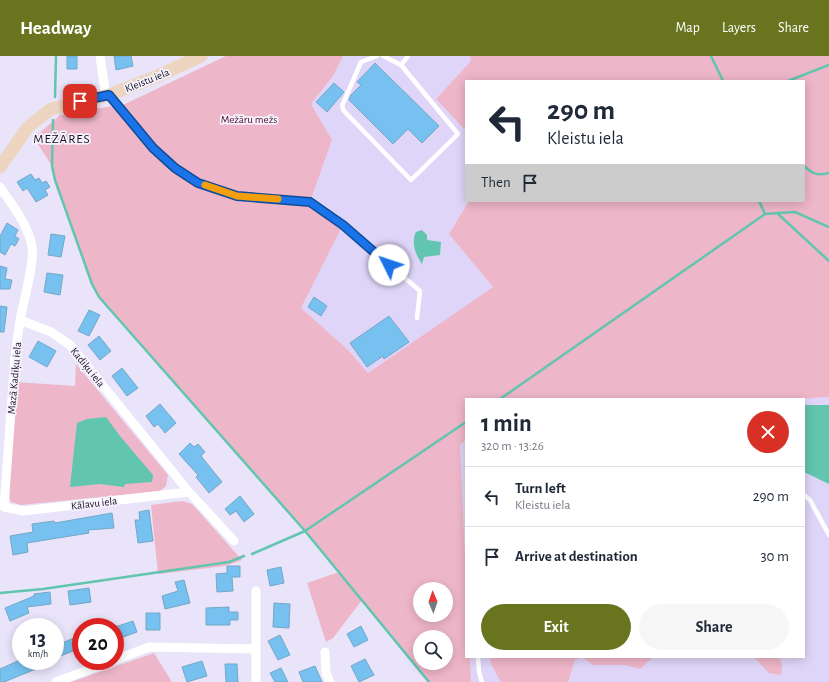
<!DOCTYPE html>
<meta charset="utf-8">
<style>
:root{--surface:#fff;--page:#f6f6f7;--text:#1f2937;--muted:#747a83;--line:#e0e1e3;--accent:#69741f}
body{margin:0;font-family:"Alegreya Sans",sans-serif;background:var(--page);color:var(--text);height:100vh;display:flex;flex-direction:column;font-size:15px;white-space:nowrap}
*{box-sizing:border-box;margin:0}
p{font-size:13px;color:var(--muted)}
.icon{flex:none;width:22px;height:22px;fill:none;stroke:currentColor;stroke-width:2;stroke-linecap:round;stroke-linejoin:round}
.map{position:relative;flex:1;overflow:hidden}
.details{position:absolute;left:465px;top:342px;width:340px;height:260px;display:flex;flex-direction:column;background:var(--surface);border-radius:0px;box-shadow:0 2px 10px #0003}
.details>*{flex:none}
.banner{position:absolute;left:465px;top:24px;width:340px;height:122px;border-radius:0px;box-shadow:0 2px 10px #0003;background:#fff;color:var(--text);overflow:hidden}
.needle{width:26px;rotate:358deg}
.controls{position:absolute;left:413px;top:526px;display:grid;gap:8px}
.controls a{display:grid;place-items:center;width:40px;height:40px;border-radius:50%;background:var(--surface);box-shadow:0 2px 10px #0003;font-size:20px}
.speed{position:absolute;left:12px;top:562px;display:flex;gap:8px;font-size:20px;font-weight:700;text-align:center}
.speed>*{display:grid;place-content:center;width:52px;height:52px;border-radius:50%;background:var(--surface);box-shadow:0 2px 10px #0003;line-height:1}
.speed small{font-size:10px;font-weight:400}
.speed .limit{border:6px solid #d22;background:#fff;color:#111}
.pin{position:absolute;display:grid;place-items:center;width:34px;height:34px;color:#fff;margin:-17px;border-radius:8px;box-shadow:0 2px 6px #0006}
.me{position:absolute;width:44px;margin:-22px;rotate:311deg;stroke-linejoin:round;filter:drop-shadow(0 0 3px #0008)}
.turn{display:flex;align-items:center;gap:14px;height:84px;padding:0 16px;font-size:18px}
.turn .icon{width:52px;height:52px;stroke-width:2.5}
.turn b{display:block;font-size:28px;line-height:34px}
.then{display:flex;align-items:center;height:38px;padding:0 16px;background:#0003;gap:8px;font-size:15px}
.round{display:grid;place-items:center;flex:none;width:42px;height:42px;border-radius:21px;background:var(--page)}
.overview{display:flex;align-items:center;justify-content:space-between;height:68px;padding:0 16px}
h1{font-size:24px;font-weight:700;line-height:30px}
.action{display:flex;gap:8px;margin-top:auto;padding:8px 16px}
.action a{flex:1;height:46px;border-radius:24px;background:var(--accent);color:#fff;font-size:16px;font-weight:700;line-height:46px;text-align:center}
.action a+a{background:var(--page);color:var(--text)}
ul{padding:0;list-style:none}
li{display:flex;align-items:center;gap:12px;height:60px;padding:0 16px;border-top:1px solid var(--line)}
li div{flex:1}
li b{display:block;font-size:15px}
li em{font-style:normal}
header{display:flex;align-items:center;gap:24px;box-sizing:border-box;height:56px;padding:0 20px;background:var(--accent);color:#fff}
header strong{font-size:19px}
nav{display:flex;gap:22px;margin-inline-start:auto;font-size:14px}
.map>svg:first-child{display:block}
.built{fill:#ded5f8}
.green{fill:#eeb6c9;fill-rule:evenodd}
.water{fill:#61c5af}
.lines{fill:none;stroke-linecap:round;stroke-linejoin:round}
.stream{stroke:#61c5af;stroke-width:2.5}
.building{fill:#76c1ef;stroke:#75a7c7}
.lane{stroke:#fff;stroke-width:4.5}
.street{stroke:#fff;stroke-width:9}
.secondary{stroke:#edd5c1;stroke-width:13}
.route-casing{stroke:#114b97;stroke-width:10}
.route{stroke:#1a73e8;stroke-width:7}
.slow{stroke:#f59e0b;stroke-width:7}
.labels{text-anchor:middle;stroke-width:3.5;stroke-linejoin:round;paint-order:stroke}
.street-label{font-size:11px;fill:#161022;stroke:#f6f3fe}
.park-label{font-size:11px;fill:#510c2d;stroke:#f6f3fe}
.quarter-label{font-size:13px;letter-spacing:1px;fill:#161022;stroke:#f6f3fe}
</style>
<header>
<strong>Headway</strong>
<nav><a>Map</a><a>Layers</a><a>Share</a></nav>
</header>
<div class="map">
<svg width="829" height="626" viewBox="0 0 829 626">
<rect width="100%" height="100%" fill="#e9e4f9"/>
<path class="built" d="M343,0H470L471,5L436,43L466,75V145H469L449,178L493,231L368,317L347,293L301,252L343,169L310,146L332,84L311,48L333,20Z
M829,341V626H471L470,601H804V343H798Z
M466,384V520L460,389Z"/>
<path class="green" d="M226,0H343L333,20L311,48L332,84L310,146L343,169L301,252L347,293L368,317L493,231L449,178L469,145H804V25H466V75L436,43L471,5L470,0H829V341L798,343H466V384L460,389L466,520V601H470L471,626H426L428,624L362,544L333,582L326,586L307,527L339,516L305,475L99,241L92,228L55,124L52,110L34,82L60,59L125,48ZM420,533H446V559H420ZM420,581H446V607H420Z
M76,308L168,419L166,430L160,435L21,449L11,446L8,439L16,326L75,330Z
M182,445L192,448L242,504L225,510L158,518L151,449Z
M154,597L172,626H71Z
M490,601H653L640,613L625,609H593L582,601L575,604L568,626H501L491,608Z
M754,601H779L782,608L781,619L769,617Z"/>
<path class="water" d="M422,174L427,179V184L441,186L440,199L424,201L422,208C415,198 411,186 416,176Z
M804,349H829V428L804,416Z
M106,361L120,380L153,419L152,426L125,428L124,431L100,428L70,431L77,367L87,363Z"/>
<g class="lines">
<path class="stream" d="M711,0L723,25
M788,25L829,9
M55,41L56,0
M53,64L52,110L55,124L92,228L99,241L305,475L429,626
M804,110C813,118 817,120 829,117
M759,145L765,158
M777,157L829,205
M500,343L765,158L795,156L829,171
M252,498L305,475L466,366
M0,537L43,533L229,506L244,500"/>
</g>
<path class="building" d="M67,0H77V13H67Z
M114,0H131L133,10L116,14Z
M375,7L439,70L422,87L408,73L393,88L349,44L351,39L361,29L357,26Z
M334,27L344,36L327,56L316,46Z
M31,118L35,124L39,122L42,127L46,125L50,131L45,134L48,139L36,146L27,132L23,135L17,126Z
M7,167L18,174L15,180L19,183L15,190L11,188L5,199L0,196V180Z
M51,178L65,180L61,201L48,199Z
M0,210L7,212L5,223L12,224L10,233H0Z
M47,217L63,219L60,239L44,236Z
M314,241L327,250L321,260L308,251Z
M0,250L7,251L4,276H0Z
M89,254L100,259L89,280L78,275Z
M389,260L409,286L384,303L383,300L367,311L350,287Z
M99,280L111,295L100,304L88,289Z
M38,285L56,295L47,311L29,301Z
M122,312L138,332L127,340L112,320Z
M160,348L176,367L165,377L158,368L154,371L146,360Z
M190,387L194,391L198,388L205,396L201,400L222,426L209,437L196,421L198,419L179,398Z
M240,440L254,458L244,466L236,455L230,459L225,453Z
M149,454L153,485L138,487L135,464H140L139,456Z
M112,457L114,472L88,474L89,477L27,487L28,496L13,499L10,480L33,476L32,468L54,465L55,467Z
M227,510H240V521H232L233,535L217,536L216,518L227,517Z
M281,511L284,527L270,530L267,514Z
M184,524L190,547L165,553L162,540L178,535L175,526Z
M89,532L91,546L70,549L68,535Z
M50,536L51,548L27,551L29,557L10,565L5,552L34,540V538Z
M274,547L290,548L289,572L273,571Z
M229,551V556H238V564H230V569H206V552Z
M146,557H160V574H146Z
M133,565L137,576L115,584V571Z
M361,570L368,584L354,591L347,578Z
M81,579V592L55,602V590Z
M280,579L290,599L278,604L268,585Z
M365,603L374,619L359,626L351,610Z
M18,605H53V606L4,626H0V613Z
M202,605L207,620L187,626L182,611Z
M225,608H237L238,626H226Z
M315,610L322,626H303L299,616Z
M281,612L288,626H275L270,617Z"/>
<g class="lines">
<path class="lane" d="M377,0L361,6L342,50L344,55L411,124L458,78L401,9L383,0
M401,9L408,0
M110,40L153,91L175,112L198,127L237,140L310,146L343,169L420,235L417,262
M804,439L810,444L829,479
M478,601L479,616L482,626"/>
<path class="street" d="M100,0L105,34L109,39
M0,131C12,149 28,168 32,191C35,205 23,248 20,264L51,276L70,289L189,436L234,485
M0,448L4,451L23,455L189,436
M4,451L15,300L20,264
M256,535V626
M325,596L326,617L330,626
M115,604L149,591L256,593
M56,626L112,605"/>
<path class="secondary" d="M0,111L28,71L51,53L109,39L158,20L201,0"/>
</g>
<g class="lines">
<defs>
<path id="route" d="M80,45L109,39L153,92L175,112L198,127L237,140L310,146L343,169L389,209"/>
</defs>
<use href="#route" class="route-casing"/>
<use href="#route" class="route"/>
<path class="slow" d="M205,129L237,140L278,143"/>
</g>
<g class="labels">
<g class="street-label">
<text transform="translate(147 24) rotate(-22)" y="4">Kleistu iela</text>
<text transform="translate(88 311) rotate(51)" y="4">Kadiķu iela</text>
<text transform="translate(14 322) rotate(-85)" y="4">Mazā Kadiķu iela</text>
<text transform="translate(94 447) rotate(-7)" y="4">Kālavu iela</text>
</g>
<g class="park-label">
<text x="249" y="67">Mežāru mežs</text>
</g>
<g class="quarter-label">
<text x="62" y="87">MEŽĀRES</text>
</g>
</g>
</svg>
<div class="controls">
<a><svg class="needle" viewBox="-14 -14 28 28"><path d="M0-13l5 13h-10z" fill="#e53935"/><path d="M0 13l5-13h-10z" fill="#747a83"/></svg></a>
<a><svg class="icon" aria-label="search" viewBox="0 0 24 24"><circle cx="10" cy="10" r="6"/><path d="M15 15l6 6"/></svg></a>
</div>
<div class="speed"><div>13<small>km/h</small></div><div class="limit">20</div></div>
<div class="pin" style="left:80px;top:45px;background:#d93025"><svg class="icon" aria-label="arrive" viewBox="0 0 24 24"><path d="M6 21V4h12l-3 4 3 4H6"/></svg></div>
<svg class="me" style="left:389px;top:209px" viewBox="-20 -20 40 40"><circle r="19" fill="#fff"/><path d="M0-13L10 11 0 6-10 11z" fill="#1a73e8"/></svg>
<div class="banner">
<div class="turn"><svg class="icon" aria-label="left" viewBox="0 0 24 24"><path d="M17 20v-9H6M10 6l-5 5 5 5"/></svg><div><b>290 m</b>Kleistu iela</div></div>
<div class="then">Then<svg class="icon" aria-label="arrive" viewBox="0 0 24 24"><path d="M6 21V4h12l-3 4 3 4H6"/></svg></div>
</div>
<section class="details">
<div class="overview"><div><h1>1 min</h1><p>320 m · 13:26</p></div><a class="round" style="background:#d93025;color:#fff"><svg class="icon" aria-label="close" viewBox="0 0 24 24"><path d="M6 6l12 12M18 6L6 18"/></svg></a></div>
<ul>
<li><svg class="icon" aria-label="left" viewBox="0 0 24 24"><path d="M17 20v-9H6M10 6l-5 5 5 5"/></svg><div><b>Turn left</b><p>Kleistu iela</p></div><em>290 m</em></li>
<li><svg class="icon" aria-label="arrive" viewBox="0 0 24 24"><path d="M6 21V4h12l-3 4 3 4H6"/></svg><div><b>Arrive at destination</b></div><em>30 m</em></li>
</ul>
<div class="action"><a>Exit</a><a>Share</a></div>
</section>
</div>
